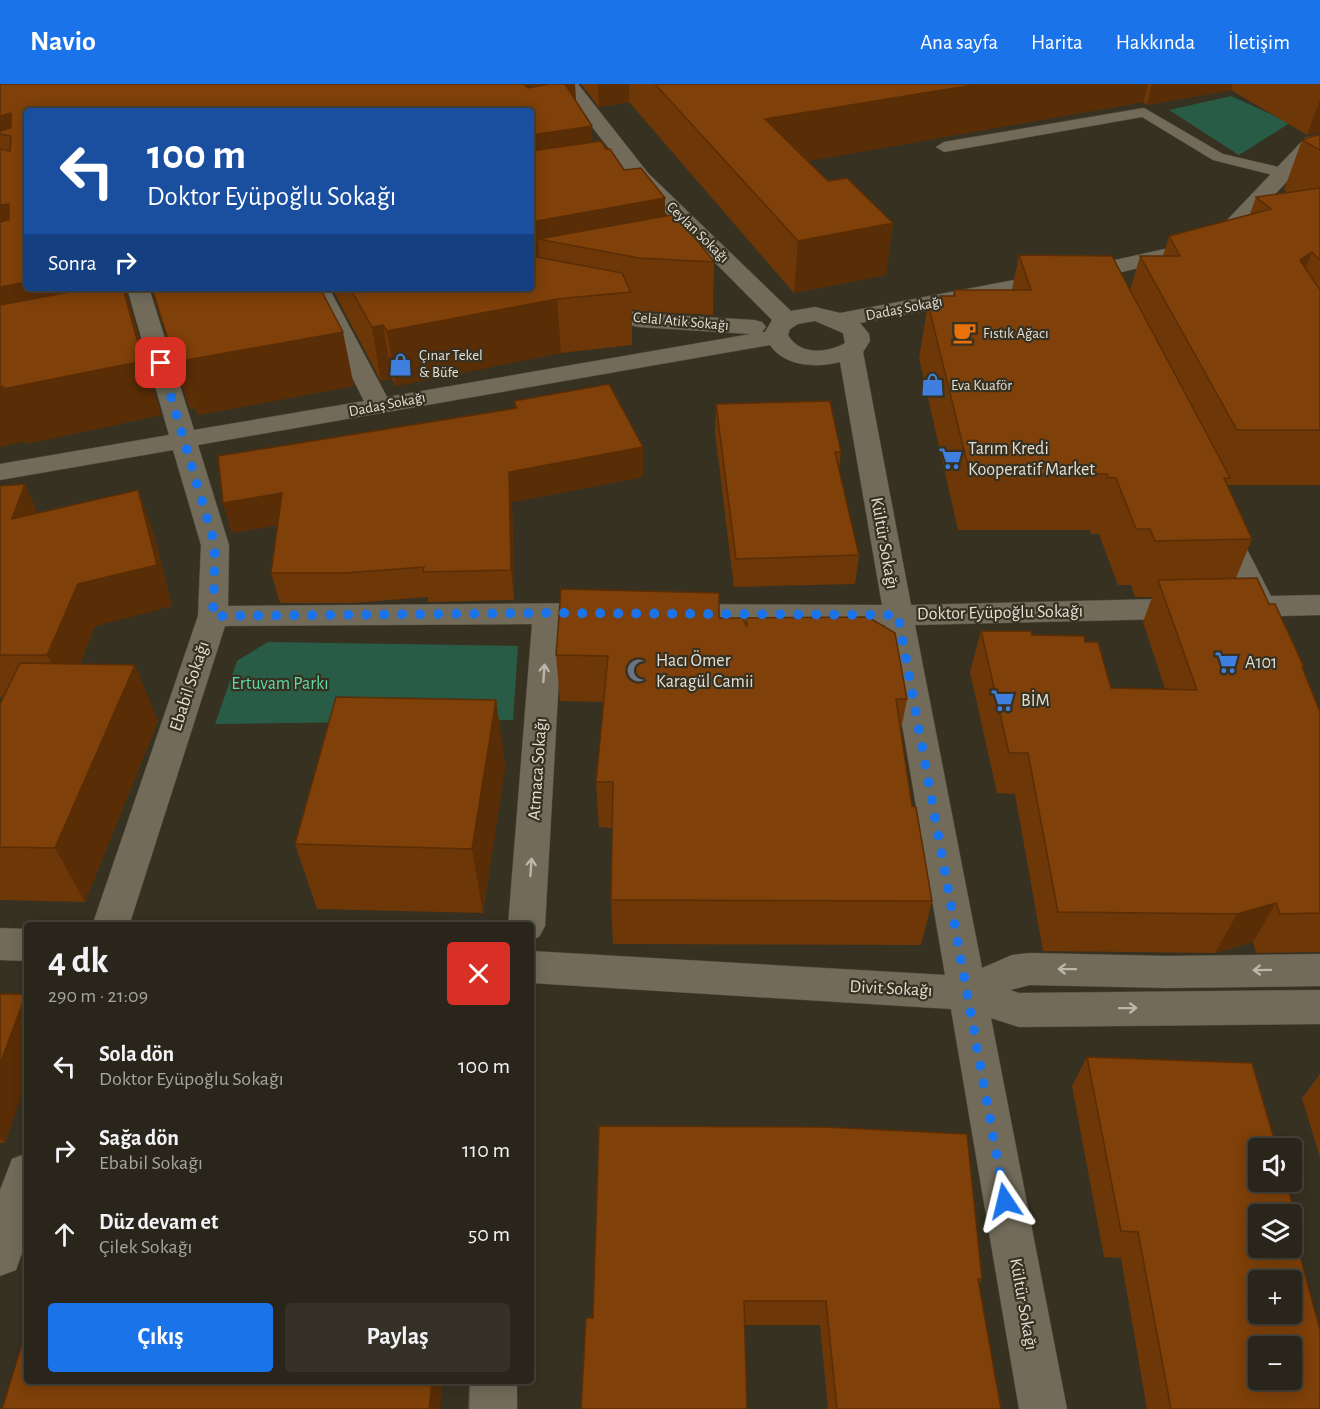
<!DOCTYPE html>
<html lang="tr">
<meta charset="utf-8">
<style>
:root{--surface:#29251a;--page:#353127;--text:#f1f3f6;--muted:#a5a5a2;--line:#454239;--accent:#1a73e8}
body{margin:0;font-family:"Alegreya Sans",sans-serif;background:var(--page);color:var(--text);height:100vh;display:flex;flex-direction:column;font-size:22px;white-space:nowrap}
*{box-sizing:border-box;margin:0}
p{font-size:20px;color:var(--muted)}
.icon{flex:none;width:33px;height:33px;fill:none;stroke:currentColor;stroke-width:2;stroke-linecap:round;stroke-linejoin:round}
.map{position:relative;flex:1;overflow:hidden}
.details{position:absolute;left:24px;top:838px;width:510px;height:462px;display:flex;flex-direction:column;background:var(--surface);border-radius:6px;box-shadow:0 3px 15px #0003,0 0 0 2px var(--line)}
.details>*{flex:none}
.hud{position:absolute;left:24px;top:24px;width:510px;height:183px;border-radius:6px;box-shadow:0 3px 15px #0003,0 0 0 2px var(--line);background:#1a4fa0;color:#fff;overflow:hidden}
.controls{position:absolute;left:1248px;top:1054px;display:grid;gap:12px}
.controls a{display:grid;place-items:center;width:54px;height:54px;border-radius:6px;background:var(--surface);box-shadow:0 3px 15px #0003,0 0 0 2px var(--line);font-size:30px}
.pin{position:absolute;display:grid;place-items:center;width:51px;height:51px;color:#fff;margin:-26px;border-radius:12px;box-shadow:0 3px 9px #0006}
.me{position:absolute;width:66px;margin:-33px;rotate:350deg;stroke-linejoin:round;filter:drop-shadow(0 0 4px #0008)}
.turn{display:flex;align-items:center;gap:21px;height:126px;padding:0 24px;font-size:27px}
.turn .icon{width:78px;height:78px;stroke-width:2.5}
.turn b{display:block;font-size:42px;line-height:51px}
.then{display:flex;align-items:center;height:57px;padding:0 24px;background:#0003;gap:12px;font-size:22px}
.round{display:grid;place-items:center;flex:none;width:63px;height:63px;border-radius:6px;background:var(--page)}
.summary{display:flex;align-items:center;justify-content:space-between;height:102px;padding:0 24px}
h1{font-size:36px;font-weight:600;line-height:45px}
.cta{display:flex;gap:12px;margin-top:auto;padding:12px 24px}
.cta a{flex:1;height:69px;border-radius:6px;background:var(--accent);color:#fff;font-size:24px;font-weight:600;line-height:69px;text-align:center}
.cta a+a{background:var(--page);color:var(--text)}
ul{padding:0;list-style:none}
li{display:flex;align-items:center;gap:18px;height:84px;padding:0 24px}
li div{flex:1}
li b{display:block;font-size:22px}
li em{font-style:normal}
header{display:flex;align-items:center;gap:36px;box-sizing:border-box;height:84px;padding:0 30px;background:var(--accent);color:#fff}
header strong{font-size:28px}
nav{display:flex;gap:33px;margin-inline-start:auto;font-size:21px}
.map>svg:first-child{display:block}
.green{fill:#285c46}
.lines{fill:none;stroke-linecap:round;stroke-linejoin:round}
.lane-casing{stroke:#514c3f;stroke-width:1}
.street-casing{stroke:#514c3f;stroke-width:1}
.lane{fill:#726b5a;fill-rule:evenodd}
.street{fill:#726b5a;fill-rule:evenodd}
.wall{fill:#6d3708}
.shaded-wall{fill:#592d06}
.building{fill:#7f4009;stroke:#592d06;stroke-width:1.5;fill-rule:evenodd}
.oneway{stroke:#bbb6aa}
.route{stroke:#1a73e8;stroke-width:10;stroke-dasharray:0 18}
.labels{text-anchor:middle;stroke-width:4.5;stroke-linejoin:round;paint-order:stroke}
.far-street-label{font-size:15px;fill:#e3dfd5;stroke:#373122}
.far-poi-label{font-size:15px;fill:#e3dfd5;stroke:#373122;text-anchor:start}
.poi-label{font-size:18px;fill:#e3dfd5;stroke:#373122;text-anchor:start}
.street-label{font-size:18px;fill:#e3dfd5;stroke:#373122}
.park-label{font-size:18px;fill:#5ddca7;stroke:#373122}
</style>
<header>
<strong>Navio</strong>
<nav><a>Ana sayfa</a><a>Harita</a><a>Hakkında</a><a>İletişim</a></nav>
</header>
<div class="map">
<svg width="1320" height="1325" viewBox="0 0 1320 1325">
<rect width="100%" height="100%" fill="#373122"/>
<path class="green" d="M1231,12L1290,39L1239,71L1169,26Z
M268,558L518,562L513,636L215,640L237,577Z"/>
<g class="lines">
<defs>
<path id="lane" d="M1144,24L1223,70L1291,86L1293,89L1285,94L1213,76L1142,33L944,68L936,63L944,58Z"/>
<path id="street" d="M559,0H578L648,89L791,227L815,223L840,229L1093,181L1209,155L1305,54L1320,50V62L1226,163L1093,195L860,239L869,250L870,257L863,268L911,521L1241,513L1207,442L1211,436L1221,433L1231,436L1235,442L1271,512L1320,511V531L1281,532L1282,535L1278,542L1267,545L1256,542L1251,533L915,541L982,884L1012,871L1030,869L1167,872L1320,870V902L1167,904L1030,901L1010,906L1019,909L1320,906V940L1019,943L991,934L1067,1325H1019L951,925L531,899V867L945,891L885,541L673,540L662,537L658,530L662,523L673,520L882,521L840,278C817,284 785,283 770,261L198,361L229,461L228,522L604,519L615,522L619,529L615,536L604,539H562L545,842L539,853L531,856V842H508L532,540L225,542L129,842H92L198,532L201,461L173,366L0,396V380L169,351L127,204H149L194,346L364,317L307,204H329L387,313L751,250L639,243L580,231L576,226L580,221L588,219L639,229L754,236L762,238L766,243L762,248H765L772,236L634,97ZM815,237L843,249L845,259C827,269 800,272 788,251L790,245L798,240Z
M0,844L27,845V877L0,876Z
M27,1069V1155L16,1186L0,1192V1106L12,1075Z
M470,1298H517V1325H469Z"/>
</defs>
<use href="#lane" class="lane-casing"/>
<use href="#street" class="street-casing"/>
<use href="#lane" class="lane"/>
<use href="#street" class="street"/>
</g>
<path class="wall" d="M0,0H575L576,17L592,59L606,65L624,86L665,114V132L714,178L713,231L639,227L632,225V261L561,269L396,302L392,295L381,297L332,204H531V27H27L125,205L161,331L26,360L25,357L0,363Z
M581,0H1320V48L1307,51L1231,6L1147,21L1143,18L807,77L828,97L893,139L886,191L794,209L629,18L599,23Z
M1320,50V401H1227L1252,455L1236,494L1269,520L1304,583L1303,586L1320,628V868L1256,869L1253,858L1215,869L1043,867L1015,710L997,709L970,588L981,547L1032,551L1085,558L1111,604L1165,605L1143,538L1152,513H1135L1131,501H1118L1099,450H1091L1090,446H958L919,274L928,220H938L940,212H953L954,206H1012L1019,171L1130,207L1140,172H1163L1169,152L1250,130L1256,113L1288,109L1284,106L1302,56Z
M151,204H320L354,302L198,331L195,324L190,325Z
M514,317L643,363V393L512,418L514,516L428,518V513L352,519H280L271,489L278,441L232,449L223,419L515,324Z
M716,320L841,368L839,385L859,471L855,500L734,503L715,348Z
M25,400L37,429L153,447L172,522L95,542L80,580L158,637L85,818L0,816V620L4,613H0V402Z
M719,534L746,540V534L907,615L901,646L912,722L932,817L921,861L613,860L611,816L612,744L599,743L596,698L604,618L560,617L556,571Z
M496,616L505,683L483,829L317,825L295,760Z
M0,910H26L27,911V995L5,1059H0Z
M1087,973L1302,1153L1296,1160L1320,1325H1147L1121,1174L1104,1173L1072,1002Z
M1320,990V1073L1302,1014Z
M599,1042L982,1195L979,1201L1001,1325H828L820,1241H745L593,1234Z"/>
<path class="shaded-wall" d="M525,0H575L576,26L527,27Z
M598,0H629V18L599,23Z
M979,0H1148L1143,18L762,85L765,35Z
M1152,0H1233L1231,6L1147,21Z
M1320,16V48L1307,51Z
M11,29V52L0,50V32Z
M592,42L594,92L531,102V51Z
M665,114V166L538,155L540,189L531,191V138Z
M9,120L27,167L0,176V121Z
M893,139L886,191L794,209L798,157Z
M1312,168L1291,221L1300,176Z
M27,198V204H125L133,234L161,331L26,360L25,357L0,363V203Z
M557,215L561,269L396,302L387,247Z
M383,241L392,295L381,297L372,243Z
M343,248L354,302L198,331L181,277Z
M179,270L195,324L190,325L173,271Z
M643,363V393L512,418L514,516L511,486L509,388Z
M25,400L43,442L12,435Z
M138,406L153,447L172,522L95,542L67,612L47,571L78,500Z
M282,409L290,439L232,449L223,419Z
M135,581L158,637L85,818L55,764Z
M496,616L505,683L483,829L472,765Z
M1276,819L1253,858L1215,869L1237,830Z
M26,910L27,911V995L5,1059L0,1054V980Z
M432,1298H443L440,1325H429Z"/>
<path class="building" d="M0,0H525V2L528,4L549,0H565L592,42L531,51V27H27V198L0,203V138L9,136V120L0,121V65L10,67L11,52L0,50V47L11,44V29L0,32Z
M655,0H979L765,35L828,97L847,94L893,139L798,157Z
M1320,50V66L1302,56Z
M601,57L606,65H610L624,86L641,84L665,114L531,138V67Z
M1320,104V176L1312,168L1300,176L1320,206V346H1237L1140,172H1180L1169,152L1271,125L1256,113Z
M677,130L714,178L639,174L538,155Z
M1019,171L1112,172L1226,386L1230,394H1224L1252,455L1155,457L1150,445H1136L1116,394H1108L1107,390H970L928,220H942L940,212H955L954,206H1031Z
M531,172L622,189L631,208L557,215L387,247L383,241L372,243L350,204H531Z
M91,204H123L143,277L3,305V302L0,303V221Z
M152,204H320L343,248L181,277L179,270L173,271Z
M609,300L643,363L509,388L511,486L423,488L424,483L345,489H271L282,409L223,419L218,372L517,324L514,317Z
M830,317L841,368H835L859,471L736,475L716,320Z
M25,400L12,435L138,406L157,481L78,500L47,571H0V402Z
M1257,494L1269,520H1275L1304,583H1302L1320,628V829L1280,830L1276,819L1237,830L1058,828L1028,669H1009L981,547H1031L1032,551L1084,552L1085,558H1098L1111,604L1197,606L1158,496Z
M561,505L719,509V534H743L747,543L746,534L868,533L895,549L907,615H896L912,722L916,723L932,817L611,816L613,698H596L608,572L556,571Z
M20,579L135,581L55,764L0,763V620Z
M336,613L496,616L472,765L295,760Z
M0,910H26L0,980Z
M1087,973L1252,979L1277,1065H1258V1098H1286L1302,1153H1295L1320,1246V1325H1171L1138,1148L1121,1147ZM1258,1131H1292V1164H1258ZM1258,1197H1292V1230H1258ZM1258,1263H1292V1296H1258Z
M599,1042L825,1043L967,1050L982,1195H978L1001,1325H837L826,1217H744L747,1325H581L586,1234H593Z
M27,1244V1298H432L429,1325H2Z"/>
<defs><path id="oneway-shaft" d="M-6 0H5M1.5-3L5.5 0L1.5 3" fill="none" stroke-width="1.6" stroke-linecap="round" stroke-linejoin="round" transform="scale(1.5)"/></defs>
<g class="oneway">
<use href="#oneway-shaft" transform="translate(544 589) rotate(-86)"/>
<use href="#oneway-shaft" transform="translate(531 783) rotate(-86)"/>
<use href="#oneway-shaft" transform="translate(1067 885) rotate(-179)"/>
<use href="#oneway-shaft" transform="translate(1262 886) rotate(179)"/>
<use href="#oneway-shaft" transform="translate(1128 924) rotate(-1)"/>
</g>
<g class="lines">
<path class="route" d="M161,279L215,461L213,532L549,529L898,531L1005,1117"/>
</g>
<defs>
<symbol id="cafe-bare" viewBox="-9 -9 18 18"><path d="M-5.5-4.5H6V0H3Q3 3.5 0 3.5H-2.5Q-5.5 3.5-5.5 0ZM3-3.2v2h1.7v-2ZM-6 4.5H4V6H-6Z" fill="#e8710a" stroke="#373122" stroke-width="2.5" paint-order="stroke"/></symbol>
<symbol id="shop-bare" viewBox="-9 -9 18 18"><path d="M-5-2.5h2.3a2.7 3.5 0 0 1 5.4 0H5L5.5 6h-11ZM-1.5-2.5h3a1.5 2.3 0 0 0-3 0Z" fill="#3f7fe0" stroke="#373122" stroke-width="2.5" paint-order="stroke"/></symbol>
<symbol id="supermarket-bare" viewBox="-9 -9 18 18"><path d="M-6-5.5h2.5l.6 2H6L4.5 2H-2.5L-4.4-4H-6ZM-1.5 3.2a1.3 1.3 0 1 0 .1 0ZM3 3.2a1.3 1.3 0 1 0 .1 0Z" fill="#3f7fe0" stroke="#373122" stroke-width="2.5" paint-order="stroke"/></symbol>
<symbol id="mosque-bare" viewBox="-9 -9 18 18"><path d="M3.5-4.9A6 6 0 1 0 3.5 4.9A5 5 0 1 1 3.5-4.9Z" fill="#6b7280" stroke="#373122" stroke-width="2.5" paint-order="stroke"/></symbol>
</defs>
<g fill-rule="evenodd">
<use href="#cafe-bare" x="948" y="232" width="33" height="33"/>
<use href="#shop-bare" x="384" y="264" width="33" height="33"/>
<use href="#shop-bare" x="916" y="284" width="33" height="33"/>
<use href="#supermarket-bare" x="934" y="358" width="33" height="33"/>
<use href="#supermarket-bare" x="1210" y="562" width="33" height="33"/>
<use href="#mosque-bare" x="622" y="570" width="33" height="33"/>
<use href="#supermarket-bare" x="986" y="600" width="33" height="33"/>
</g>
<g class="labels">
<g class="far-street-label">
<text transform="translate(698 148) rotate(44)" y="5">Ceylan Sokağı</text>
<text transform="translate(904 224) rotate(-11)" y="5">Dadaş Sokağı</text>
<text transform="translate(681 237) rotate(5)" y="5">Celal Atik Sokağı</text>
<text transform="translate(387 320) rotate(-11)" y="5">Dadaş Sokağı</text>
</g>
<g class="far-poi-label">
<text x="983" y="254">Fıstık Ağacı</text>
<text x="419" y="276">Çınar Tekel<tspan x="419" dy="17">&amp; Büfe</tspan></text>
<text x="951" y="306">Eva Kuaför</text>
</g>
<g class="poi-label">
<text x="968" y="370">Tarım Kredi<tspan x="968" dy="21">Kooperatif Market</tspan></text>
<text x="656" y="582">Hacı Ömer<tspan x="656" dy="21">Karagül Camii</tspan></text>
<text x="1245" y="584">A101</text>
<text x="1021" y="622">BİM</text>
</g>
<g class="street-label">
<text transform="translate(885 459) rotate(80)" y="6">Kültür Sokağı</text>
<text transform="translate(1000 528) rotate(-1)" y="6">Doktor Eyüpoğlu Sokağı</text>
<text transform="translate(189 602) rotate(-72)" y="6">Ebabil Sokağı</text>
<text transform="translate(537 685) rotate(-86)" y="6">Atmaca Sokağı</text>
<text transform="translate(891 904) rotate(3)" y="6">Divit Sokağı</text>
<text transform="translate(1024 1220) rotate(80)" y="6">Kültür Sokağı</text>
</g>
<g class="park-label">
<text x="280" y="605">Ertuvam Parkı</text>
</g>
</g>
</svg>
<div class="controls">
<a><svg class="icon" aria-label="sound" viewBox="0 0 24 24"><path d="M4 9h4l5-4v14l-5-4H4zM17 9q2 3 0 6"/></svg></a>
<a><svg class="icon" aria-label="layers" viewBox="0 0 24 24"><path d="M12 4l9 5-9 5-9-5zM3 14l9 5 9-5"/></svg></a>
<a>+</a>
<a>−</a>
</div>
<div class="pin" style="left:161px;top:279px;background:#d93025"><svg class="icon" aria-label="arrive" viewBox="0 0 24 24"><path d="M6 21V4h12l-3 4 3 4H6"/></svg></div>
<svg class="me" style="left:1005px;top:1117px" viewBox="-20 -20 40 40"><path d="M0-17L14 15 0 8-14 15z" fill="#1a73e8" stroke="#fff" stroke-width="4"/></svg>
<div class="hud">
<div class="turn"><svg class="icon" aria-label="left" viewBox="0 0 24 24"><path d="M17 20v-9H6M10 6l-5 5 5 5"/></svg><div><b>100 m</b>Doktor Eyüpoğlu Sokağı</div></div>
<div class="then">Sonra<svg class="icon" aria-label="right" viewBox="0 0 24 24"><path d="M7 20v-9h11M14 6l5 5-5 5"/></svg></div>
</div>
<section class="details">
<div class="summary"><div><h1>4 dk</h1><p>290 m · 21:09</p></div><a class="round" style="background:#d93025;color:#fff"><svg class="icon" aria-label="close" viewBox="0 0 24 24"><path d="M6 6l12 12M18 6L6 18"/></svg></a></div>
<ul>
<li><svg class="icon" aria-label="left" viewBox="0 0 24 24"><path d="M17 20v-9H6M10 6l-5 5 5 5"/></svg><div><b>Sola dön</b><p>Doktor Eyüpoğlu Sokağı</p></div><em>100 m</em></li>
<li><svg class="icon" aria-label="right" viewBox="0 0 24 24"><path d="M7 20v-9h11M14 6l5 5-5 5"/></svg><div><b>Sağa dön</b><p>Ebabil Sokağı</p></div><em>110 m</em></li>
<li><svg class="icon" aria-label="ahead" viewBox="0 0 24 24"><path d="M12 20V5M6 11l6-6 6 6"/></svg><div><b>Düz devam et</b><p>Çilek Sokağı</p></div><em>50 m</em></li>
</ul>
<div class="cta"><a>Çıkış</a><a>Paylaş</a></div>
</section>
</div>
